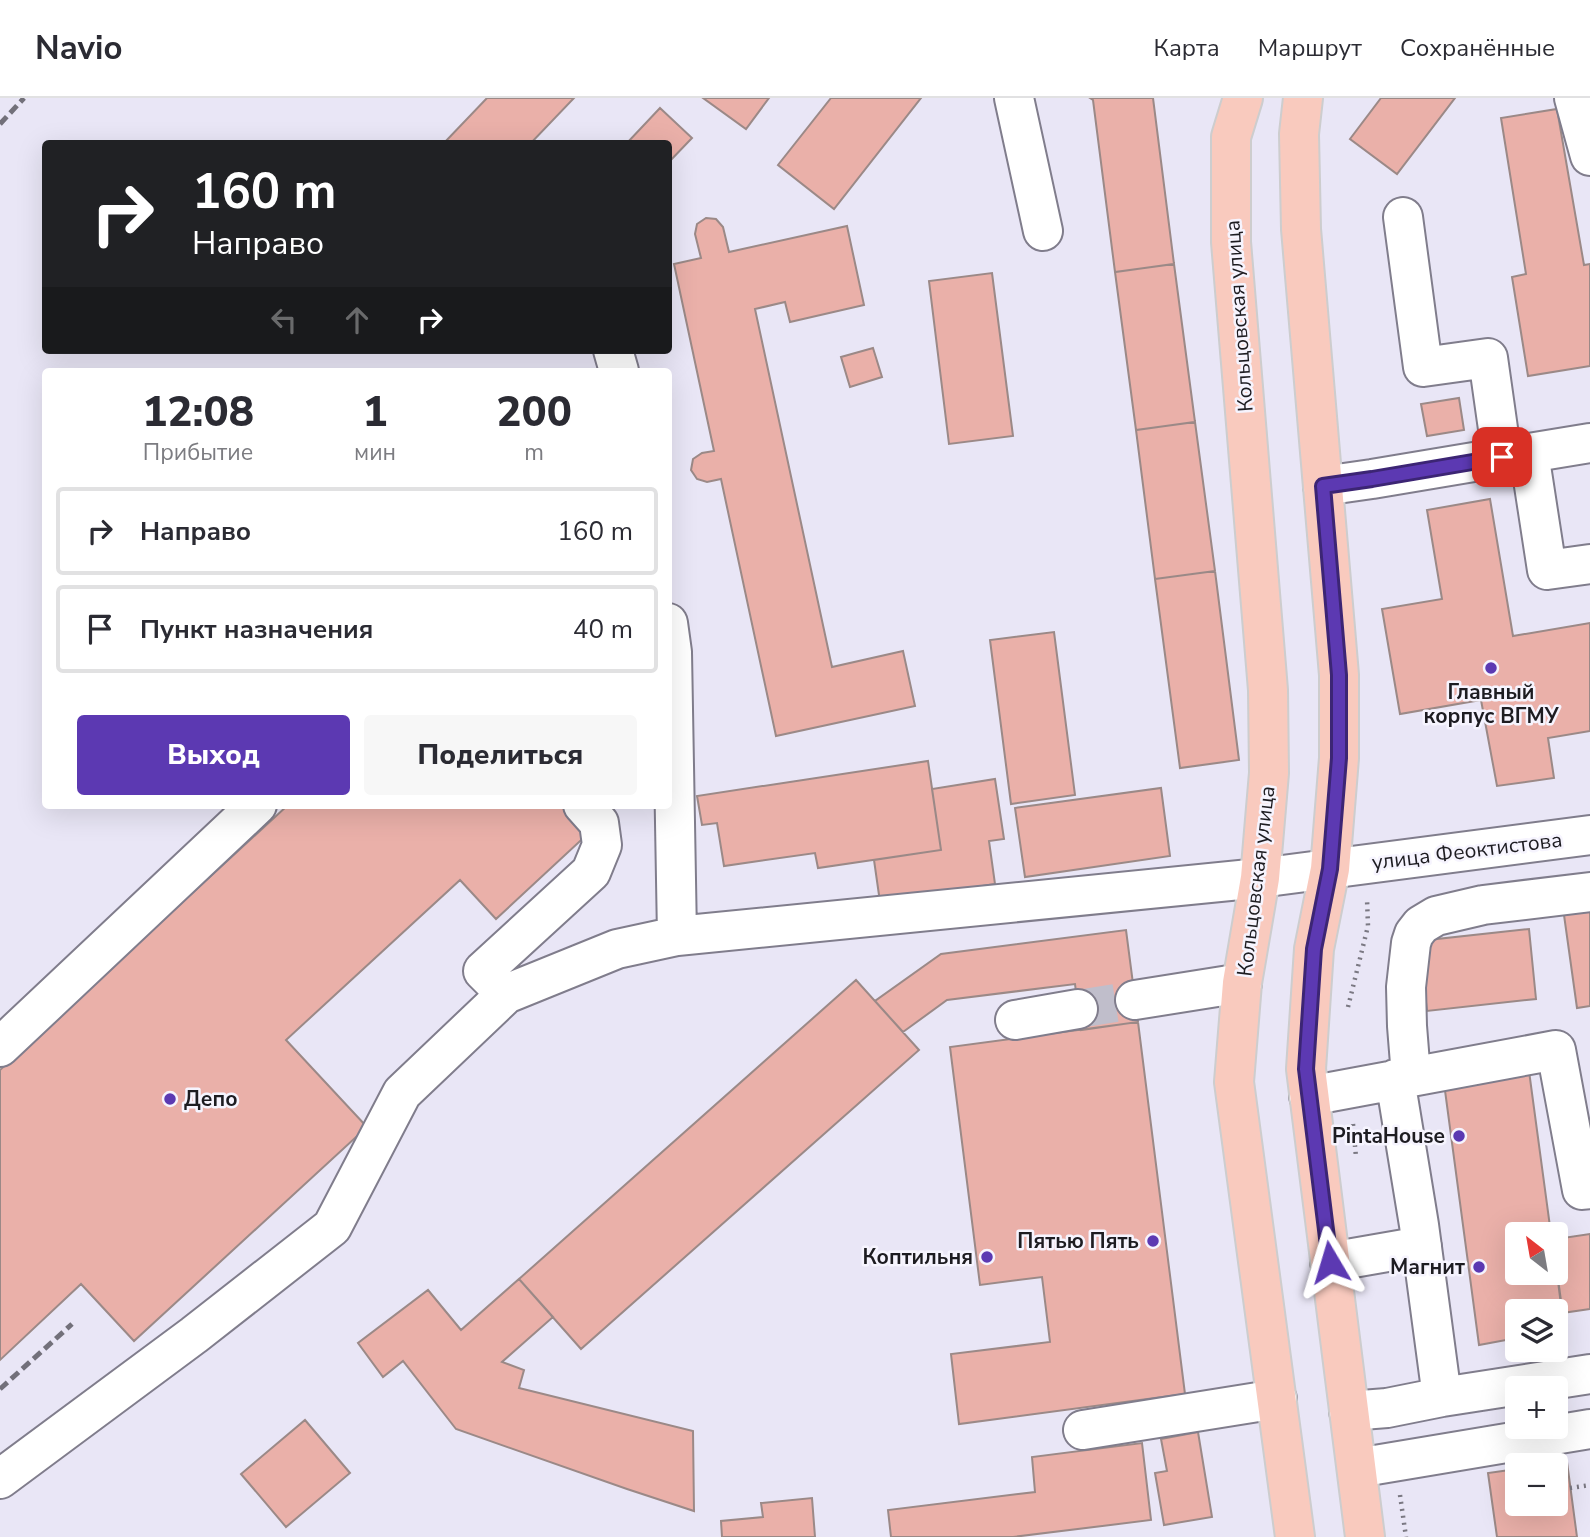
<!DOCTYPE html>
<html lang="ru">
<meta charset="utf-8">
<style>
:root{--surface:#fff;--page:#f7f7f7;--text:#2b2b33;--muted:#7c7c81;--line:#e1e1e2;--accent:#5c39b2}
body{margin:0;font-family:"Nunito Sans",sans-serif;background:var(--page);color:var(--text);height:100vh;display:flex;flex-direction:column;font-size:26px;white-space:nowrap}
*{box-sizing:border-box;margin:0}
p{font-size:23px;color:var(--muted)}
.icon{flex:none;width:38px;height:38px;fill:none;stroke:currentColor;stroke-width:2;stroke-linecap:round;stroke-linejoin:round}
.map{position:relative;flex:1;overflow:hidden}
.details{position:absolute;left:42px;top:270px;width:630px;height:441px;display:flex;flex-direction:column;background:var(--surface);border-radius:7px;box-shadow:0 7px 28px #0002}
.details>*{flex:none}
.banner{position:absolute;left:42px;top:42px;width:630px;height:214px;border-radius:7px;box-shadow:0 7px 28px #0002;background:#202124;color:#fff;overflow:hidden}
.needle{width:46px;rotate:329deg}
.fabs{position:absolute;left:1505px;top:1124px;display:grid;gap:14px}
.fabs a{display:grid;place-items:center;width:63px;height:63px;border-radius:7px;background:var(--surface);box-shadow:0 7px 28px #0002;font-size:35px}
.pin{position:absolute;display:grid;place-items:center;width:60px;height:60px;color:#fff;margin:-30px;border-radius:14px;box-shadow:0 4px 10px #0006}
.me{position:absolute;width:77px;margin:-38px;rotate:353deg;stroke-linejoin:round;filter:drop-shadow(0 0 5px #0008)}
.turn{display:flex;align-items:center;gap:24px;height:147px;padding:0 35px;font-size:32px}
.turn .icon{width:91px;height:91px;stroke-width:2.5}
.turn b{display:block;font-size:49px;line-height:60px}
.lanes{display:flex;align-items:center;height:66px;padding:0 35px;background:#0003;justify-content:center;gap:35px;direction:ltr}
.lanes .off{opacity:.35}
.eta{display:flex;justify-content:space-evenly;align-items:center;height:119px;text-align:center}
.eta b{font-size:42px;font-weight:800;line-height:49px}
.button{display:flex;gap:14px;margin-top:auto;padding:14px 35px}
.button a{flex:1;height:80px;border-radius:7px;background:var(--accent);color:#fff;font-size:28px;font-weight:800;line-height:80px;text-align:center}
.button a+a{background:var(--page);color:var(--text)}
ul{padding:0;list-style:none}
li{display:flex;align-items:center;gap:21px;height:88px;margin:0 14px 10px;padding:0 21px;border:4px solid var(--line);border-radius:7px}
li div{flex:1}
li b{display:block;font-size:26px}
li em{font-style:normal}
header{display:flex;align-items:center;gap:42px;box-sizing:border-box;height:98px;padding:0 35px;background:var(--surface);border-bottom:2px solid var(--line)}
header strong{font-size:33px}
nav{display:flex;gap:38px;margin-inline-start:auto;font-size:24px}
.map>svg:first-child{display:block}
.building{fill:#eab0a9;stroke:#9b8987;stroke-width:2}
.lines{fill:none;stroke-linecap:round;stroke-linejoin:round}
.minor-tunnel{stroke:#c0becb;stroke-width:38;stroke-dasharray:38 19;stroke-linecap:butt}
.minor-casing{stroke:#807d8c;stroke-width:42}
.major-casing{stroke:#cdcdce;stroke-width:42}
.path{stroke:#7a7882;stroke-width:4.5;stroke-dasharray:2 5;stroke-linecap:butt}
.minor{stroke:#fff;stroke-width:38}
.major{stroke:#f9cabe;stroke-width:38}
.rail{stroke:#72707a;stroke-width:5;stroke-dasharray:10 5;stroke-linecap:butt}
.route-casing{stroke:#3c2574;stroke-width:18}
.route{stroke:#5c39b2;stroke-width:12}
.poi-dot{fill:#5c39b2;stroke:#f6f4fe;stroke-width:2.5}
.labels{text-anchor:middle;stroke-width:5;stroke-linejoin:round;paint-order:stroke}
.street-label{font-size:21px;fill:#1d1c21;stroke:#f6f4fe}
.poi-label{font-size:21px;font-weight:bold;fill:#1d1c21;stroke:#f6f4fe;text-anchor:end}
</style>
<header>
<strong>Navio</strong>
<nav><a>Карта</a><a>Маршрут</a><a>Сохранённые</a></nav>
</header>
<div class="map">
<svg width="1590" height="1439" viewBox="0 0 1590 1439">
<rect width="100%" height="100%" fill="#e9e6f6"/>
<path class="building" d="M487,0H574L530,46H443Z
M703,0H769L746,31Z
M831,0H921L834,111L778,67Z
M1090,0H1153L1174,166L1115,174L1093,2Z
M1381,0H1455L1397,76L1350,41Z
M660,10L692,40L668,65V46H626Z
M1557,11L1584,167L1590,166V268L1528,278L1512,179L1526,176L1501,20Z
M706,120L716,121L723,129L729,154L847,128L864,207L790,224L785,204L755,211L832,569L903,553L915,608L776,638L721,381L707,384L697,381L691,372L693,361L702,355L714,353L674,166L701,160L695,136L697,126Z
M1174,166L1195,324L1136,332L1115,174Z
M992,175L1013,338L949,346L929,183Z
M873,250L882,279L850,289L841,259Z
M1459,300L1464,332L1427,338L1421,306Z
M1195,324L1215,473L1155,481L1136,332Z
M1490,401L1513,538L1590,525V633L1548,640L1554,680L1497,688L1481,602L1400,616L1382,511L1442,501L1427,412Z
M1215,473L1239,662L1180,670L1155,481Z
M1054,534L1075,697L1011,706L990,542Z
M928,663L941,752L818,770L815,755L724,768L717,725L702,727L697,698Z
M995,681L1004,741L989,743L995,786L880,804L874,762L941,752L932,691Z
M1161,690L1170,758L1025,779L1015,710Z
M288,707H568L592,732L496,821L460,782L286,942L367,1029L134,1243L81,1186L0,1262V972Z
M1590,813V908L1577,910L1564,817Z
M1529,831L1536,901L1427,913L1419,843Z
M1126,832L1138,924L1081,932L1075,886L947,902L903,934L875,903L941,856Z
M856,882L919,952L581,1251L519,1181Z
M1138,924L1185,1296L959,1326L951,1256L1050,1244L1042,1179L980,1187L950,949Z
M1529,973L1551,1136H1517V1174H1556V1167L1565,1231L1556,1232V1213H1517V1240L1479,1247L1444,985Z
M1590,1136V1211L1562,1215L1556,1167V1141Z
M519,1181L553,1219L502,1264L524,1272L519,1290L693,1333L694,1413L627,1391L456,1331L403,1263L383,1279L358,1245L428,1192L461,1232Z
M305,1322L350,1375L286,1429L241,1376Z
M1198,1334L1212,1419L1164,1427L1155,1375L1167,1373L1161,1341Z
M1142,1345L1151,1422L1013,1439H891L888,1412L1035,1394L1032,1359Z
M1567,1364L1577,1439H1497L1488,1375L1517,1371V1405H1556V1367H1547Z
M812,1400L815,1439H722L721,1423L763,1419L761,1405Z"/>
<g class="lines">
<path class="minor-tunnel" d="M1078,911L1135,902"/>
<defs>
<path id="minor" d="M1014,0L1043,133
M1574,0L1590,58
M1403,119L1423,269L1488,260L1502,359
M613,252L619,273
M1590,345L1529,355L1547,472L1590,466
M1323,388L1372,381L1528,355
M668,525L672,554L677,838
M506,896L483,873L591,774L602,747L599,725L583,707
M1135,902L1242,885
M1015,922L1078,911
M0,949L257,707
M1411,978L1407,928L1406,889L1411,845L1414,836L1421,827L1436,818L1483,807L1590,794
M1395,981L1419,1127L1442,1299
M1309,998L1556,952L1582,1092L1590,1091
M1330,1164L1422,1148
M1349,1313L1387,1310L1442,1299L1590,1276
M1083,1332L1277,1301
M1357,1370L1590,1331
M0,1381L194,1237L332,1129L402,995L506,896L617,851L677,838L1260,780L1590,737"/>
<path id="major" d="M1243,0L1231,39V144L1268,592L1269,675L1260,780L1242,885L1234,984L1295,1439
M1303,0L1299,36L1301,131L1339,577V660L1330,771L1314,851L1306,971L1365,1439"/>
</defs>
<use href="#minor" class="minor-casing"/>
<use href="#major" class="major-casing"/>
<path class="path" d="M1348,909L1368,828L1367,801
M1353,1026L1356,1059
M1570,1390L1590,1387
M1400,1397L1406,1439"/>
<use href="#minor" class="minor"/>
<use href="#major" class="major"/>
<path class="rail" d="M0,26L24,0
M0,1291L72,1226"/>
</g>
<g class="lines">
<defs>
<path id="route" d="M1330,1164L1306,971L1314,851L1330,771L1339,660V577L1323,388L1372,381L1502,359"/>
</defs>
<use href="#route" class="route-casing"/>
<use href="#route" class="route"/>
</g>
<g class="poi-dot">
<circle cx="1491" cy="570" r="7"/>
<circle cx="170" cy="1001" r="7"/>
<circle cx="1459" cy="1038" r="7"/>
<circle cx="1153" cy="1143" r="7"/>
<circle cx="987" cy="1159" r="7"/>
<circle cx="1479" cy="1169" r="7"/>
</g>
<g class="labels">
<g class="street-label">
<text transform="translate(1239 218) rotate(-94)" y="7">Кольцовская улица</text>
<text transform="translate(1467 753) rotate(-7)" y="7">улица Феоктистова</text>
<text transform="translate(1256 783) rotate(-83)" y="7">Кольцовская улица</text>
</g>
<g class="poi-label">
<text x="1491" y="601" text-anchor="middle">Главный<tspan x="1491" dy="24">корпус ВГМУ</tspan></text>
<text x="184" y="1008" text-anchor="start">Депо</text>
<text x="1445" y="1045">PintaHouse</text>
<text x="1139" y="1150">Пятью Пять</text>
<text x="973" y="1166">Коптильня</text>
<text x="1465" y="1176">Магнит</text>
</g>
</g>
</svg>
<div class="fabs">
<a><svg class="needle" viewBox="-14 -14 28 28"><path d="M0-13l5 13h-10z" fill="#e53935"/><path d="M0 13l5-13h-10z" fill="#7c7c81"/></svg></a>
<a><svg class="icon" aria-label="layers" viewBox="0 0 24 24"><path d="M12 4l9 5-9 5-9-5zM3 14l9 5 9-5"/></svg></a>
<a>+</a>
<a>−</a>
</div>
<div class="pin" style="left:1502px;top:359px;background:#d93025"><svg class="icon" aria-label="arrive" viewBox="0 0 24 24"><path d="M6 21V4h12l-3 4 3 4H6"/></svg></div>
<svg class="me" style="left:1330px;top:1164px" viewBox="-20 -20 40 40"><path d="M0-17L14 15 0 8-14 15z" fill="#5c39b2" stroke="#fff" stroke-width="4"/></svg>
<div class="banner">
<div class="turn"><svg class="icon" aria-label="right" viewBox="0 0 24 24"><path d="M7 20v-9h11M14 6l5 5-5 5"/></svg><div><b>160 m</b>Направо</div></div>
<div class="lanes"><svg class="icon off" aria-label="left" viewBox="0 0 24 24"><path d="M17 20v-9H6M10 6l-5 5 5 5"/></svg><svg class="icon off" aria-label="ahead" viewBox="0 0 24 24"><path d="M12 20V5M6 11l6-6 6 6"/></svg><svg class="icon" aria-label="right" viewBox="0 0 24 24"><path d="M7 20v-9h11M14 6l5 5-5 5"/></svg></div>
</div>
<section class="details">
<div class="eta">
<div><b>12:08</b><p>Прибытие</p></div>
<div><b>1</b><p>мин</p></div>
<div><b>200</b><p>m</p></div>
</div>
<ul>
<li><svg class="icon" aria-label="right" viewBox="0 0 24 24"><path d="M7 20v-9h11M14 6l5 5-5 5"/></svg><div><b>Направо</b></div><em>160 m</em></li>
<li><svg class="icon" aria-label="arrive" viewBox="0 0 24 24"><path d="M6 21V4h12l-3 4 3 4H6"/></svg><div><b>Пункт назначения</b></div><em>40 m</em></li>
</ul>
<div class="button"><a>Выход</a><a>Поделиться</a></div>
</section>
</div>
